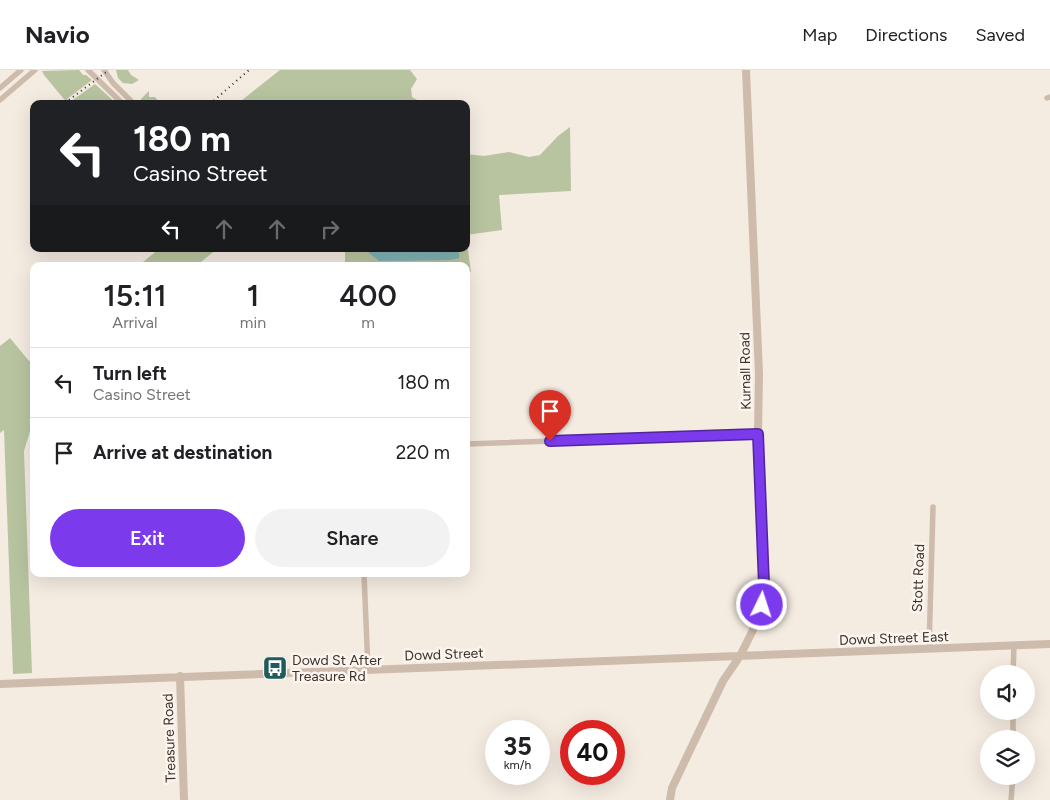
<!DOCTYPE html>
<style>
:root{--surface:#fff;--page:#f2f2f2;--text:#202124;--muted:#757577;--line:#e0e0e0;--accent:#7c3aed}
body{margin:0;font-family:Figtree,sans-serif;background:var(--page);color:var(--text);height:100vh;display:flex;flex-direction:column;font-size:19px;white-space:nowrap}
*{box-sizing:border-box;margin:0}
p{font-size:16px;color:var(--muted)}
.icon{flex:none;width:28px;height:28px;fill:none;stroke:currentColor;stroke-width:2;stroke-linecap:round;stroke-linejoin:round}
.map{position:relative;flex:1;overflow:hidden}
.details{position:absolute;left:30px;top:192px;width:440px;height:315px;display:flex;flex-direction:column;background:var(--surface);border-radius:10px;box-shadow:0 5px 20px #0002}
.details>*{flex:none}
.banner{position:absolute;left:30px;top:30px;width:440px;height:152px;border-radius:10px;box-shadow:0 5px 20px #0002;background:#202124;color:#fff;overflow:hidden}
.buttons{position:absolute;left:980px;top:595px;display:grid;gap:10px}
.buttons a{display:grid;place-items:center;width:55px;height:55px;border-radius:50%;background:var(--surface);box-shadow:0 5px 20px #0002;font-size:25px}
.speed{position:absolute;left:485px;top:650px;display:flex;gap:10px;font-size:25px;font-weight:700;text-align:center}
.speed>*{display:grid;place-content:center;width:65px;height:65px;border-radius:50%;background:var(--surface);box-shadow:0 5px 20px #0002;line-height:1}
.speed small{font-size:12px;font-weight:400}
.speed .limit{border:8px solid #d22;background:#fff;color:#111}
.pin{position:absolute;display:grid;place-items:center;width:42px;height:42px;color:#fff;margin:-51px -21px;border-radius:50% 50% 50% 0;rotate:-45deg;box-shadow:0 0 5px #0007}
.pin .icon{rotate:45deg}
.me{position:absolute;width:55px;margin:-28px;rotate:4deg;stroke-linejoin:round;filter:drop-shadow(0 0 4px #0008)}
.turn{display:flex;align-items:center;gap:18px;height:105px;padding:0 20px;font-size:22px}
.turn .icon{width:65px;height:65px;stroke-width:2.5}
.turn b{display:block;font-size:35px;line-height:42px}
.lanes{display:flex;align-items:center;height:48px;padding:0 20px;background:#0003;justify-content:center;gap:25px;direction:ltr}
.lanes .off{opacity:.35}
.eta{display:flex;justify-content:space-evenly;align-items:center;height:85px;text-align:center}
.eta b{font-size:30px;font-weight:600;line-height:35px}
.primary-button{display:flex;gap:10px;margin-top:auto;padding:10px 20px}
.primary-button a{flex:1;height:58px;border-radius:30px;background:var(--accent);color:#fff;font-size:20px;font-weight:600;line-height:58px;text-align:center}
.primary-button a+a{background:var(--page);color:var(--text)}
ul{padding:0;list-style:none}
li{display:flex;align-items:center;gap:15px;height:70px;padding:0 20px;border-top:1px solid var(--line)}
li div{flex:1}
li b{display:block;font-size:19px}
li em{font-style:normal}
header{display:flex;align-items:center;gap:30px;box-sizing:border-box;height:70px;padding:0 25px;background:var(--surface);border-bottom:1px solid var(--line)}
header strong{font-size:24px}
nav{display:flex;gap:28px;margin-inline-start:auto;font-size:18px}
.map>svg:first-child{display:block}
.green{fill:#b8c4a0}
.water{fill:#7fb0b2}
.lines{fill:none;stroke-linecap:round;stroke-linejoin:round}
.minor{stroke:#cdbbac;stroke-width:5.5}
.tertiary{stroke:#cdbbac;stroke-width:8}
.rail{stroke:#3b302b;stroke-width:2;stroke-dasharray:1 4;stroke-linecap:butt}
.route-casing{stroke:#51269a;stroke-width:12}
.route{stroke:#7c3aed;stroke-width:9}
.labels{text-anchor:middle;stroke-width:5;stroke-linejoin:round;paint-order:stroke}
.street-label{font-size:14px;fill:#3b302b;stroke:#fbf5ee}
.poi-label{font-size:14px;fill:#3b302b;stroke:#fbf5ee;text-anchor:start}
</style>
<header>
<strong>Navio</strong>
<nav><a>Map</a><a>Directions</a><a>Saved</a></nav>
</header>
<div class="map">
<svg width="1050" height="730" viewBox="0 0 1050 730">
<rect width="100%" height="100%" fill="#f4ebe1"/>
<path class="green" d="M79,0L83,5H86L92,10L67,29L70,32L95,14L117,34H68L44,5L42,1Z
M116,0H128L131,5L139,10L132,14L123,13L118,8Z
M280,0H410L417,9L411,19L412,27L424,34H237Z
M149,21V27H155L161,34H141V29Z
M570,57L571,121L499,125L502,160L466,165V84L484,86L509,82L529,87L540,85L558,66Z
M466,166L471,202H466V196H345V179H466Z
M159,179H217L196,196H138Z
M10,268L29,291L34,287V348L24,381L32,603L13,604L4,360L0,363V276Z"/>
<path class="water" d="M368,179H459V188L450,190L379,191L369,183Z"/>
<g class="lines">
<path class="minor" d="M88,0L123,34
M104,0L113,13L134,34
M0,18L21,0
M1047,28L1050,27
M0,30L35,0
M466,374L758,364
M364,504L368,600
M929,579L933,437
M1013,604L1014,575
M1013,669V641
M1011,730L1013,706"/>
<path class="tertiary" d="M180,606L184,730
M0,614L1050,574
M670,730L672,718L723,611L740,586L752,562L762,535L763,525L758,364L759,304L746,0"/>
<path class="rail" d="M69,30L109,0
M210,34L249,0"/>
</g>
<g class="lines">
<defs>
<path id="route" d="M550,371L758,364L764,515L762,535"/>
</defs>
<use href="#route" class="route-casing"/>
<use href="#route" class="route"/>
</g>
<defs>
<symbol id="bus-square" viewBox="-11 -11 22 22"><rect x="-9" y="-9" width="18" height="18" rx="4" fill="#1f5a5e" stroke="#fbf5ee"/><path d="M-5-6H5V4H4V6H2V4H-2V6H-4V4H-5ZM-3.5-4V0h7V-4ZM-3.5 1.2v1.5H-2V1.2ZM2 1.2v1.5H3.5V1.2Z" fill="#fff"/></symbol>
</defs>
<g fill-rule="evenodd">
<use href="#bus-square" x="261" y="584" width="28" height="28"/>
</g>
<g class="labels">
<g class="street-label">
<text transform="translate(745 301) rotate(-91)" y="5">Kurnall Road</text>
<text transform="translate(918 508) rotate(-88)" y="5">Stott Road</text>
<text transform="translate(894 568) rotate(-2)" y="5">Dowd Street East</text>
<text transform="translate(444 584) rotate(-2)" y="5">Dowd Street</text>
<text transform="translate(169 668) rotate(-92)" y="5">Treasure Road</text>
</g>
<g class="poi-label">
<text x="292" y="595">Dowd St After<tspan x="292" dy="16">Treasure Rd</tspan></text>
</g>
</g>
</svg>
<div class="buttons">
<a><svg class="icon" aria-label="sound" viewBox="0 0 24 24"><path d="M4 9h4l5-4v14l-5-4H4zM17 9q2 3 0 6"/></svg></a>
<a><svg class="icon" aria-label="layers" viewBox="0 0 24 24"><path d="M12 4l9 5-9 5-9-5zM3 14l9 5 9-5"/></svg></a>
</div>
<div class="speed"><div>35<small>km/h</small></div><div class="limit">40</div></div>
<div class="pin" style="left:550px;top:371px;background:#d93025"><svg class="icon" aria-label="arrive" viewBox="0 0 24 24"><path d="M6 21V4h12l-3 4 3 4H6"/></svg></div>
<svg class="me" style="left:762px;top:535px" viewBox="-20 -20 40 40"><circle r="17" fill="#7c3aed" stroke="#fff" stroke-width="3"/><path d="M0-11L8 9 0 5-8 9z" fill="#fff"/></svg>
<div class="banner">
<div class="turn"><svg class="icon" aria-label="left" viewBox="0 0 24 24"><path d="M17 20v-9H6M10 6l-5 5 5 5"/></svg><div><b>180 m</b>Casino Street</div></div>
<div class="lanes"><svg class="icon" aria-label="left" viewBox="0 0 24 24"><path d="M17 20v-9H6M10 6l-5 5 5 5"/></svg><svg class="icon off" aria-label="ahead" viewBox="0 0 24 24"><path d="M12 20V5M6 11l6-6 6 6"/></svg><svg class="icon off" aria-label="ahead" viewBox="0 0 24 24"><path d="M12 20V5M6 11l6-6 6 6"/></svg><svg class="icon off" aria-label="right" viewBox="0 0 24 24"><path d="M7 20v-9h11M14 6l5 5-5 5"/></svg></div>
</div>
<section class="details">
<div class="eta">
<div><b>15:11</b><p>Arrival</p></div>
<div><b>1</b><p>min</p></div>
<div><b>400</b><p>m</p></div>
</div>
<ul>
<li><svg class="icon" aria-label="left" viewBox="0 0 24 24"><path d="M17 20v-9H6M10 6l-5 5 5 5"/></svg><div><b>Turn left</b><p>Casino Street</p></div><em>180 m</em></li>
<li><svg class="icon" aria-label="arrive" viewBox="0 0 24 24"><path d="M6 21V4h12l-3 4 3 4H6"/></svg><div><b>Arrive at destination</b></div><em>220 m</em></li>
</ul>
<div class="primary-button"><a>Exit</a><a>Share</a></div>
</section>
</div>
